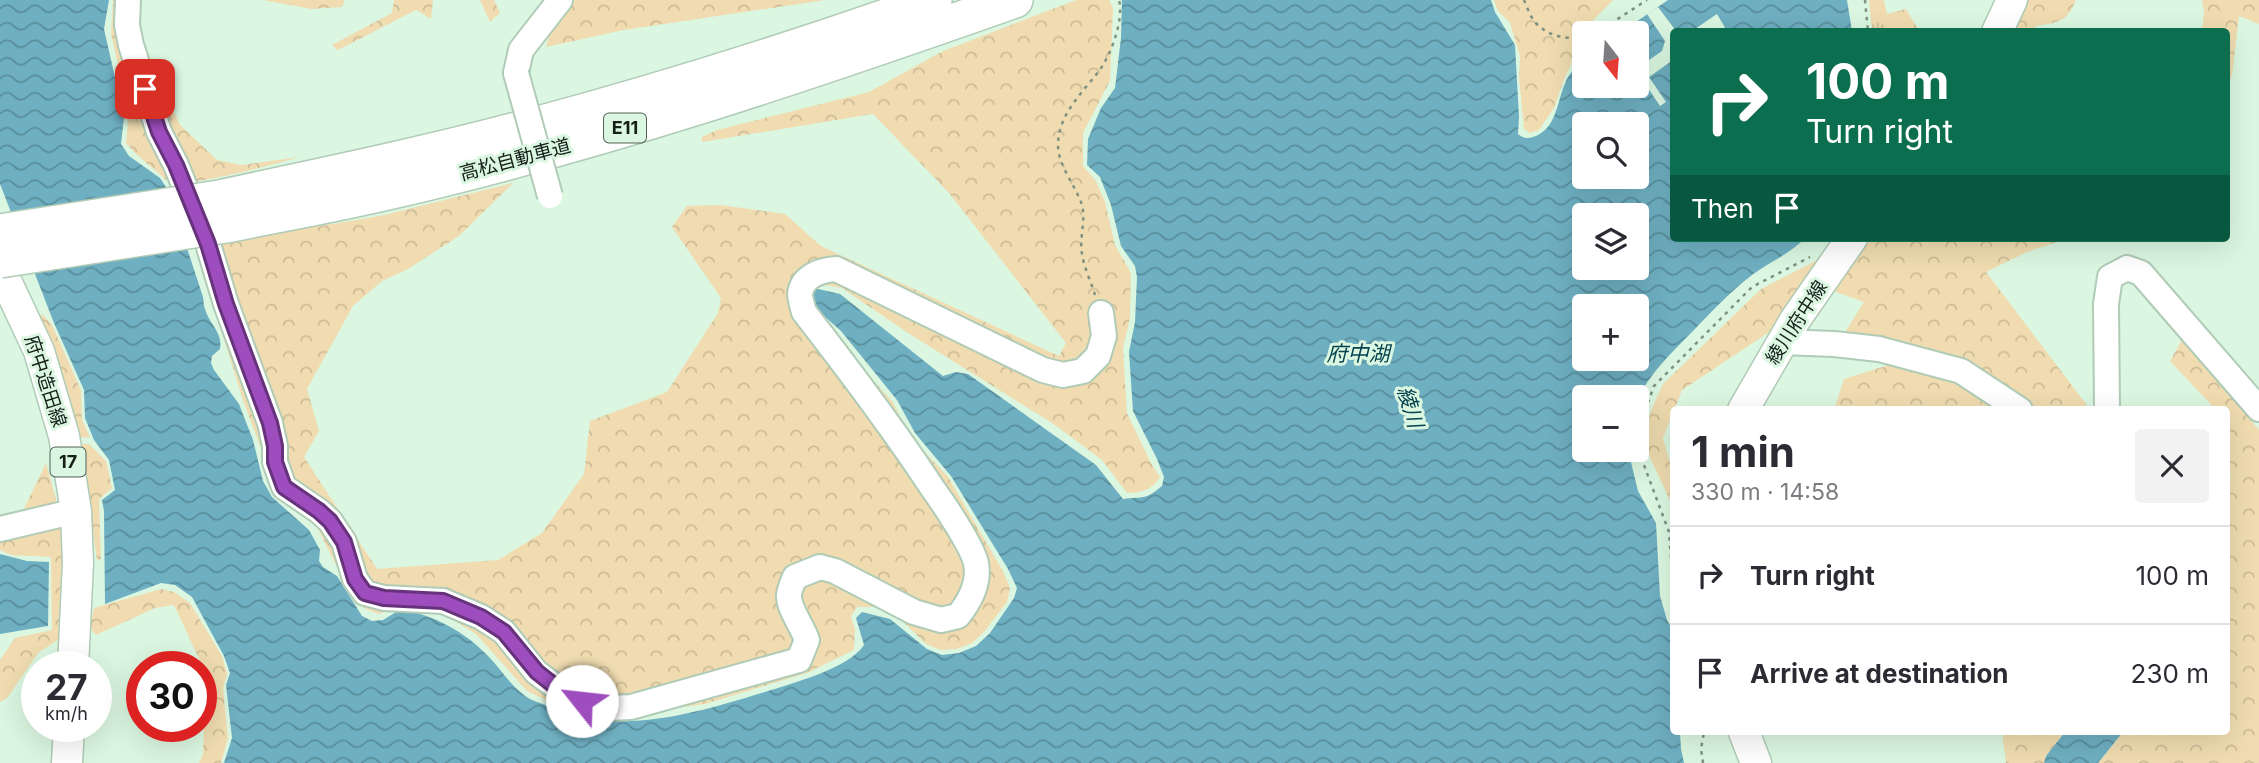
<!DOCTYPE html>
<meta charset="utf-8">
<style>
:root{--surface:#fff;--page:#f2f2f3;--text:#2b2b33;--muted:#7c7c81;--line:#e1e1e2}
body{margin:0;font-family:Inter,"Noto Sans JP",sans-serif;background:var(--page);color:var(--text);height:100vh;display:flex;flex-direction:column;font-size:26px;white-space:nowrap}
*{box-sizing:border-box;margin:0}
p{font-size:23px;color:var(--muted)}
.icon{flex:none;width:38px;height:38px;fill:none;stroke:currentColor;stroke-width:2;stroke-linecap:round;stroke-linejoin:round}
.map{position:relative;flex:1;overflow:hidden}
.panel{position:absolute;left:1670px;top:406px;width:560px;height:329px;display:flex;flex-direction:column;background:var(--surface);border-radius:7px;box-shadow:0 7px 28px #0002}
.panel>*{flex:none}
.top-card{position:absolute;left:1670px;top:28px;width:560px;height:214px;border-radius:7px;box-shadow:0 7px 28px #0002;background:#0b6e4f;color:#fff;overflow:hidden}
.needle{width:46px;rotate:163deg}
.fabs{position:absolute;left:1572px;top:21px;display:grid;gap:14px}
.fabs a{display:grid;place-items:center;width:77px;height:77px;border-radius:7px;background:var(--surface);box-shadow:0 7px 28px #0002;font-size:35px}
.speed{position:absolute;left:21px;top:651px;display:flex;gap:14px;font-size:35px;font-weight:700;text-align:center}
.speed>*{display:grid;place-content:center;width:91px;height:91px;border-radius:50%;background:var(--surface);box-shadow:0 7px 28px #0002;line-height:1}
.speed small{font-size:18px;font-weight:400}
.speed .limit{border:10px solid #d22;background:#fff;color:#111}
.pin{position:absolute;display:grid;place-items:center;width:60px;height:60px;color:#fff;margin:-30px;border-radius:14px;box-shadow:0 4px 10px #0006}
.me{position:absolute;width:77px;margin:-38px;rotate:299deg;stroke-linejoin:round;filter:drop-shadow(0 0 5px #0008)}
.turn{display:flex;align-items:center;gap:24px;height:147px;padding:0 21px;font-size:32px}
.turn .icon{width:91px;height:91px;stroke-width:2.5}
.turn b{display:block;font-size:49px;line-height:60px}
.then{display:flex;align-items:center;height:66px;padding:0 21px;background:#0003;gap:14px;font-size:26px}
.round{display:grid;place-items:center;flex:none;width:74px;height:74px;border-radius:7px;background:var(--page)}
.headline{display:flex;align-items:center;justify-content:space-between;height:119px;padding:0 21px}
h1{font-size:42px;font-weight:700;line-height:52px}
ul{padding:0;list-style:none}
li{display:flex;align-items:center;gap:21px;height:98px;padding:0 21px;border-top:2px solid var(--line)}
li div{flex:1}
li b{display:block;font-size:26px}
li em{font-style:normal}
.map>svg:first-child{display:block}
.grass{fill:url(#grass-tufts)}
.forest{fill:url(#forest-crowns)}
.water{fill:url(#water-waves);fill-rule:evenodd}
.pier{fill:#dbf7e1}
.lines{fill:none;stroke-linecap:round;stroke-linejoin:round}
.minor-casing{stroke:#b0cbb6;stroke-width:28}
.major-casing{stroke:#b0cbb6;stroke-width:33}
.highway-casing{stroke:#b0cbb6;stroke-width:38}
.path{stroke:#7e9182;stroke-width:2.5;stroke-dasharray:3.5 5;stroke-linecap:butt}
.minor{stroke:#fff;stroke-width:24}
.major{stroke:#fff;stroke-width:30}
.highway{stroke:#fff;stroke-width:35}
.minor-bridge-casing{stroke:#b0cbb6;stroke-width:28;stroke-linecap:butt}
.highway-bridge-casing{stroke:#b0cbb6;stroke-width:38;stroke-linecap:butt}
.minor-bridge{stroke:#fff;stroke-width:24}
.highway-bridge{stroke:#fff;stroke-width:35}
.route-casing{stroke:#66327b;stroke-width:18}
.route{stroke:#9d4dbd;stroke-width:12}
.labels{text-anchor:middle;stroke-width:6;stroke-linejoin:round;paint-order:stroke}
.shield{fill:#dbf7e1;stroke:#506054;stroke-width:2}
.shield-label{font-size:18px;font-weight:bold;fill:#151f18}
.street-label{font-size:19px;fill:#151f18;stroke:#dbf7e1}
.water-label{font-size:21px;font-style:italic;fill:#054350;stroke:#dbf7e1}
</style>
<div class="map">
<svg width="2259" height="763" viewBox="0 0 2259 763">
<defs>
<pattern id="grass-tufts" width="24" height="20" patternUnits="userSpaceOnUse" patternTransform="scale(1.75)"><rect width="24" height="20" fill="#f0dcb0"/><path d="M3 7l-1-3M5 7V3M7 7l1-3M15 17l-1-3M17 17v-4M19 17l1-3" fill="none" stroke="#cdbc97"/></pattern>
<pattern id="forest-crowns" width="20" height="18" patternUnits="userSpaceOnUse" patternTransform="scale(1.75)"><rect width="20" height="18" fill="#f0dcb0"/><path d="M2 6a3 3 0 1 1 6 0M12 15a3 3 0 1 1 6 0" fill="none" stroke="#cdbc97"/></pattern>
<pattern id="water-waves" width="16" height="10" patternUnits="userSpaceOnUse" patternTransform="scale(1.75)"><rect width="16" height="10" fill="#6eafc1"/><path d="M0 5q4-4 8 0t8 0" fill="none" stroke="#598e9c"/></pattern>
</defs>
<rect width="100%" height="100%" fill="#dbf7e1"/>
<path class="grass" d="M1869,0H1884L1887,14L1906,9L1919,31H1872Z"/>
<path class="forest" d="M113,0H122L180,125L217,160L242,165L300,157C257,169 216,180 171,185C157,170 139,159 126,143L129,112L111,34Z
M263,0H345L342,7L312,9Z
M394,0H433L431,19L416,10L338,50L332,45L392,13Z
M480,0H494L500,13L490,22Z
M575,0H825L624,30L546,47L552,25Z
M1076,0H1109L1113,8L1110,81L1083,133V166L1096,181L1105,202L1115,245L1131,273L1130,318L1123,349L1127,413L1151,463L1160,477C1151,491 1142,492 1127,493L1102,460L1052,423L908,333L842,288L801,281L809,310L893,402L908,434L948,477L1003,571L1010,588L1007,602L984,632L972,643L957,649L941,650L926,644L898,617L877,607H857L851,616L855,629L854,650L807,673L705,704L620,716L585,715L559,706L527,691L476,634L436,610L397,607L379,614L364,608L336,565L315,523L273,481L243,400L195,247L380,216L513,183L459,236L408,269L382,281L353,306L307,389L319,431L304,457L377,569L498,560L542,533L584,474L590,421L667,392L718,313L721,298L672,227L687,206L720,205L785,214L821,246L1059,356L1066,343L949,193L873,114L702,142V137L717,130L869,92L943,51Z
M1494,0H1613L1575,39L1571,65L1564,79L1554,108L1539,130L1530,133L1524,129L1519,78L1520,56L1510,23L1498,11Z
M2028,0H2076C2067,22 2059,22 2037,26L2032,31L2008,32Z
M2202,0H2259V24L2239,16L2232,76L2226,88V32L2202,31L2204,12Z
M1864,238H2069L2027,252L1986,272L2086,404L2087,409H2034L1961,362L1842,337L1864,302L1828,289Z
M1825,256L1768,333L1682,390L1663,438L1673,473V507L1646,449L1650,413L1663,384L1761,289Z
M42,314L52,325L81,390L82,420L90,437L79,438L37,317Z
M2182,340L2259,430V763H2098L2123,732H2226V477L2231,478L2226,450V410L2215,409L2170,361Z
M1892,364L1959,384L2001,410H1834L1844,379Z
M81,444H89L106,461L112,488L99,499L101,559L97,561Z
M46,463L59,510L19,519Z
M63,521L64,636L38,653L8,697L0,702V660L15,638L52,630L51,557L11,555L0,550V536Z
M161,589L174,592L190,603L222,656L227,674L223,688L228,738L221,763H199L203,754L204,721L201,663L174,605L155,608L96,635L90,628L94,608Z
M2002,732H2065L2046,756L2044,763H2006Z"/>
<path class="water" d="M0,0H109L104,29L124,117L121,144L129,156L160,178L168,190L203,297C204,301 203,305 205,309C209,324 223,332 220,349L212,356L211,363L214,370L239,404L253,440L263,481L272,497L309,530L320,550L319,561L323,567L337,576L362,616L372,621L383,620L401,609C435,616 464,631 488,656C500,668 510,685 524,695C530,700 540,703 548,706C617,738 696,713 765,692C792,683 848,669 864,645L856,618L862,612L890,619L927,649L942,655L959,653L976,646L990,633L1014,598L1017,588L1008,569L951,476L915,433L897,400L841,331L806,300L805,286L840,294L943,376L956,372L968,374L1096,465L1123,499C1144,496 1144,501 1162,486L1164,477L1157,459L1133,411L1129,352L1135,322L1137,277L1135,266L1121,246L1111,205L1100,177L1087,165L1088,139L1101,108L1115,88L1121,38L1122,0H1491L1495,12L1515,45L1519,117L1518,134C1523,138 1527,139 1533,137C1557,130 1557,100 1566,81C1569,74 1577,65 1584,60V86H1636V33H1620L1668,0H1847L1852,31L1673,32V238H1805C1790,254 1769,262 1752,275C1731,291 1712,311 1694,330C1672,352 1650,373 1636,401V397H1584V450H1628L1638,491L1656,523L1660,596L1667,620L1673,631V732H1680L1681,749L1684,763H224L232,738L226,685L230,673L224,656L192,597L175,585L161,583L105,604L104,511L102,500L115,490L109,460L94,440L85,418L84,390L54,323L0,184ZM1584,124H1636V177H1584ZM1584,215H1636V268H1584ZM1584,306H1636V359H1584Z
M0,554L27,561L49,562L48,626L0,634Z
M2065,732H2123L2098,763H2044L2046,756Z"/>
<path class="pier" d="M1658,7L1676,31L1673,32V60L1649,77L1666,102L1660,106L1640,76L1636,79V69L1662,51L1665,41L1647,14Z
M1717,14L1727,31H1692Z"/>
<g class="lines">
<defs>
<path id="minor" d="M128,0L127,25L131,45L159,132L176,165L208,244L226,304L270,423L275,446V462L284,487L319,511L330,521L344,542L355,579L365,593L384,598L443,601L481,617L504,632L536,672L556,687L582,701L608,708L631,707L799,660L807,640C803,627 788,608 789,595C789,590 793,582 795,577L820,567L835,571L914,612L941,620L958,616C970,601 980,583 976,563C972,546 944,504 933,489C893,428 849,370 804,312C803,308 800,299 800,294C802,276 821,270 836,269L1043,370L1063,375L1083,371L1098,356L1104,336L1101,313
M516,73L521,50L560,0
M1781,342L1834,344L1879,349L1961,371L2020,410
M2107,410L2106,304L2110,277L2127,268L2141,273L2259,409
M0,529L76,511"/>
<path id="major" d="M1997,32L2012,0
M0,268L39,351L64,436L76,511L78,563L73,667
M1743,410L1795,320L1852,238
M1744,732L1756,763
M67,763L69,726"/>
<path id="highway" d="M219,198C321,176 423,155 524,128C662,91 799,48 934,0
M226,225C281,214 337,204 392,191C604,142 811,72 1015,0"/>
</defs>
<use href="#minor" class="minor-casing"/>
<use href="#major" class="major-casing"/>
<use href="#highway" class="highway-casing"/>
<path class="path" d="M1524,0C1527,7 1530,16 1535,22C1547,36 1566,40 1584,37
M1865,0L1868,32
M1596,33L1647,0
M1095,295C1091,282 1084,267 1082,254C1079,238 1086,221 1082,205C1076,186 1058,166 1058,145C1058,115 1082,93 1099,71C1111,55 1124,20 1119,0
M1673,583L1669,532L1638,449L1644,413L1654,386L1752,287L1810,257
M1703,763L1701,749L1704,732"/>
<use href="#minor" class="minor"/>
<use href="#major" class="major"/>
<use href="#highway" class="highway"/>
<defs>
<path id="minor-bridge" d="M516,73L550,196"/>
<path id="highway-bridge" d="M0,232L219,198
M0,260L226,225"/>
</defs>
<use href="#minor-bridge" class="minor-bridge-casing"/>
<use href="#highway-bridge" class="highway-bridge-casing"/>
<use href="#minor-bridge" class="minor-bridge"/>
<use href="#highway-bridge" class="highway-bridge"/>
</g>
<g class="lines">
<defs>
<path id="route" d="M145,89L159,132L176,165L208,244L226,304L270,423L275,446V462L284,487L319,511L330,521L344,542L355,579L365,593L384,598L443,601L481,617L504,632L537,672L556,687L582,701"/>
</defs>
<use href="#route" class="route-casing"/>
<use href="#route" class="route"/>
</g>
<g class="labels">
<g class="shield">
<rect x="604" y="113.5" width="42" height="29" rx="5"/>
<rect x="50.5" y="447.5" width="35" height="29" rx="5"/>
</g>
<g class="shield-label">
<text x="625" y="134">E11</text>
<text x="68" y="468">17</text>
</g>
<g class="street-label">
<text transform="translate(515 159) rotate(-15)" y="7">高松自動車道</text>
<text transform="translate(1796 322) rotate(-57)" y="7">綾川府中線</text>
<text transform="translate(46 381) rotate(72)" y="7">府中造田線</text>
</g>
<g class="water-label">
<text x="1358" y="361">府中湖</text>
<text transform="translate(1410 407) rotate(73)" y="7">綾川</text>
</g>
</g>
</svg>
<div class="fabs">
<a><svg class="needle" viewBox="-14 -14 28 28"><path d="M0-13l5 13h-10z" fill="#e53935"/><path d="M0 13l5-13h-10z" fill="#7c7c81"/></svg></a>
<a><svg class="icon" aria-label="search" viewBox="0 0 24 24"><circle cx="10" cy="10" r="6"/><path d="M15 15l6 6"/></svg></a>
<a><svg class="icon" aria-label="layers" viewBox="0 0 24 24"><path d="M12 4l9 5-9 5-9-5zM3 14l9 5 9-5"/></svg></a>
<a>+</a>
<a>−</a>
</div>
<div class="speed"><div>27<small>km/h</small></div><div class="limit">30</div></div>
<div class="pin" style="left:145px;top:89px;background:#d93025"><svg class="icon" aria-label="arrive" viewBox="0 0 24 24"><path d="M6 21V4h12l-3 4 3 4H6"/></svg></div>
<svg class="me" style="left:582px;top:701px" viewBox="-20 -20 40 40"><circle r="19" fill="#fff"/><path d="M0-13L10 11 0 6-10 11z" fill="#9d4dbd"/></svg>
<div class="top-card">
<div class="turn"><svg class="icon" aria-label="right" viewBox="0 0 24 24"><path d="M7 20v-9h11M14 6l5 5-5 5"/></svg><div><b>100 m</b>Turn right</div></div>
<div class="then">Then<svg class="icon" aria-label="arrive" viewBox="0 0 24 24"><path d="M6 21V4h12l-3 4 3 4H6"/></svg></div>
</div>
<section class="panel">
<div class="headline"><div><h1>1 min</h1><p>330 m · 14:58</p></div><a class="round"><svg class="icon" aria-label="close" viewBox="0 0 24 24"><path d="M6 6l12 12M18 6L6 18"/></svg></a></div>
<ul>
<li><svg class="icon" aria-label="right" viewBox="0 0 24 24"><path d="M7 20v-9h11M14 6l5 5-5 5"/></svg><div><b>Turn right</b></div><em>100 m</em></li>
<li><svg class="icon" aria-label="arrive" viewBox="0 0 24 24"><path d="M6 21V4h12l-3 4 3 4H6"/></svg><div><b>Arrive at destination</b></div><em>230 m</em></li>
</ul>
</section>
</div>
